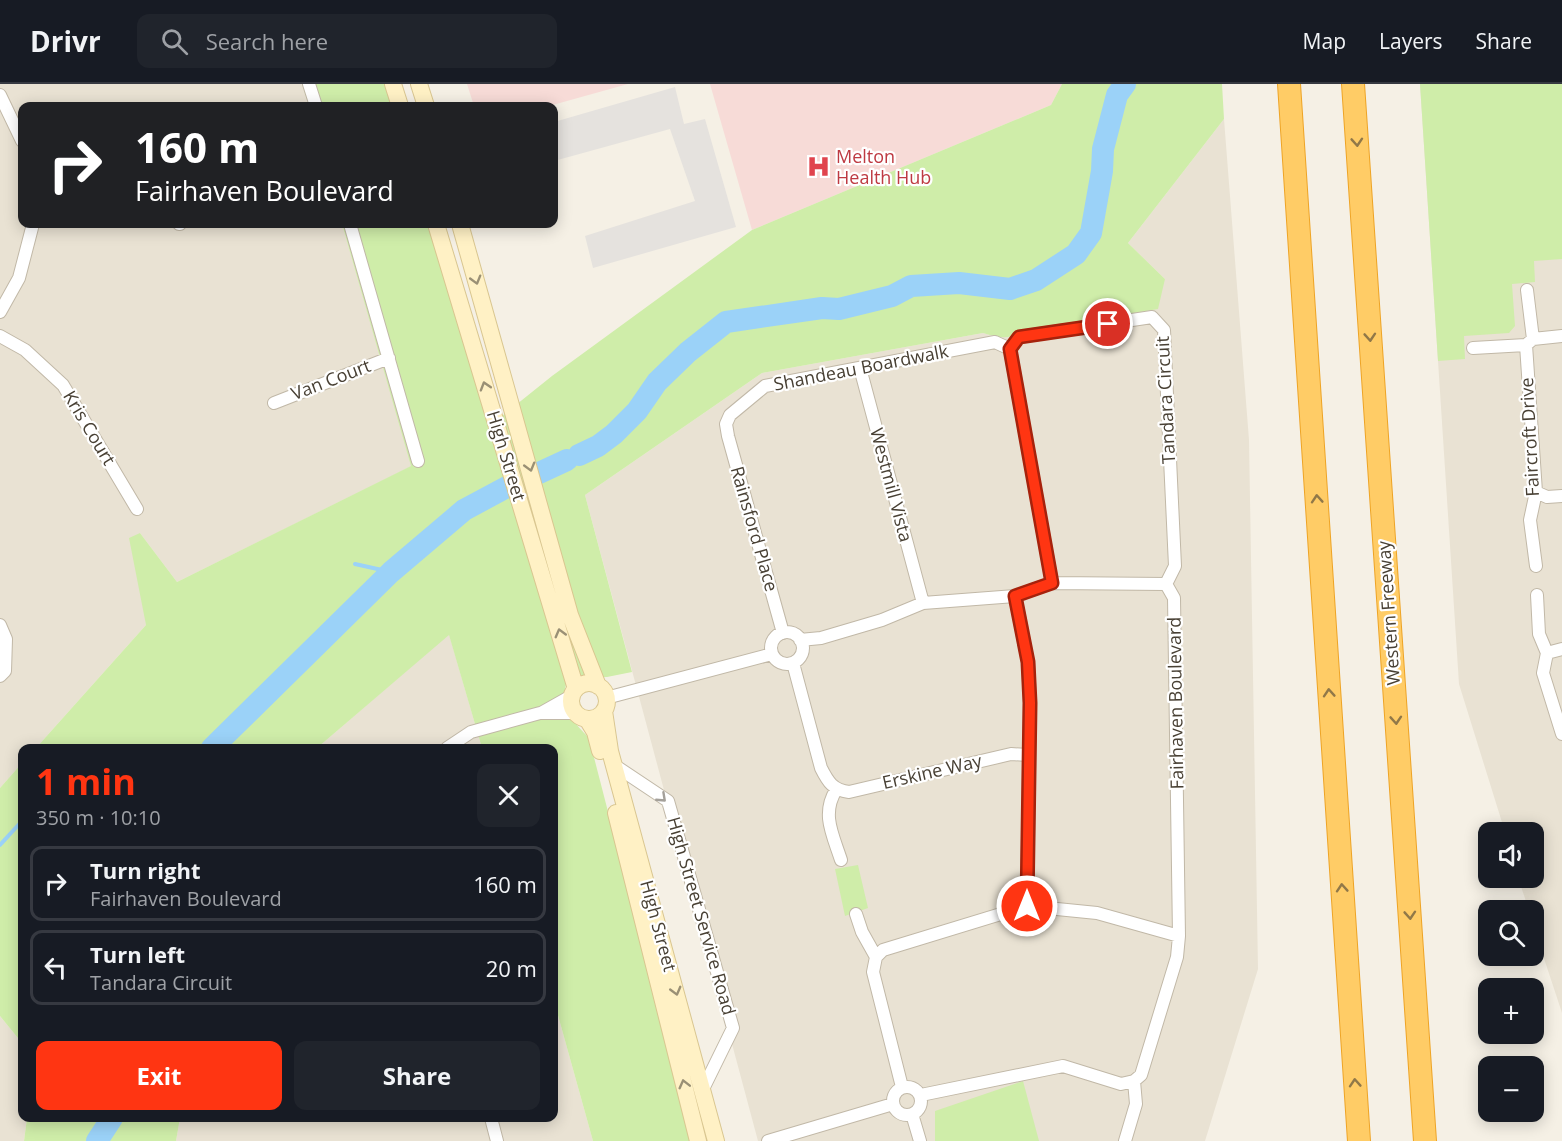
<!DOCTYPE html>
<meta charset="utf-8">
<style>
:root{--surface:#171b24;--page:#20242c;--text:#f1f3f6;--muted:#9ea1a6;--line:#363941;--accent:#ff3512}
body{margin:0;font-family:"Open Sans",sans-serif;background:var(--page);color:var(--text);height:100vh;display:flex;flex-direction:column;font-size:22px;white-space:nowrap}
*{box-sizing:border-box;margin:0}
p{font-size:20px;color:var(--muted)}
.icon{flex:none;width:33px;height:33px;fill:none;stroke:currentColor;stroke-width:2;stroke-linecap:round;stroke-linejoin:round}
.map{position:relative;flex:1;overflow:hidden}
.details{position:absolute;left:18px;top:660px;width:540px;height:378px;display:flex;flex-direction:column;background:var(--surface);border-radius:12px;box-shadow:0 3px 15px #0003}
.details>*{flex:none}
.hud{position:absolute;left:18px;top:18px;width:540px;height:126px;border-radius:12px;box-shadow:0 3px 15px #0003;background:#202124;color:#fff;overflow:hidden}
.buttons{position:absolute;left:1478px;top:738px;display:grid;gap:12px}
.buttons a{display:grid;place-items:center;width:66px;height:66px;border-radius:12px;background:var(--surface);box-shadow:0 3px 15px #0003;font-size:30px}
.pin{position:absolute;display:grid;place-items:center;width:51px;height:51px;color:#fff;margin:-26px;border:3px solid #fff;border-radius:50%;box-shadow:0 2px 6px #0007}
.me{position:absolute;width:66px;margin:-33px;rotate:0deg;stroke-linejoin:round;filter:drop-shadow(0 0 4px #0008)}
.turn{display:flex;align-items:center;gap:21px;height:126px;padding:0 18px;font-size:27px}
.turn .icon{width:78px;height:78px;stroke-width:2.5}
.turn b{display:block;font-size:42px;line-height:51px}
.round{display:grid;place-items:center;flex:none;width:63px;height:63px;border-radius:12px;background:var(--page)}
.overview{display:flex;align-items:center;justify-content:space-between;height:102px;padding:0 18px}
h1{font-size:36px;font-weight:700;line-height:45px;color:var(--accent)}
.button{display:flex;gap:12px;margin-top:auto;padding:12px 18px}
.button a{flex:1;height:69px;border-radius:12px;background:var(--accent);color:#fff;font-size:24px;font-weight:700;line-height:69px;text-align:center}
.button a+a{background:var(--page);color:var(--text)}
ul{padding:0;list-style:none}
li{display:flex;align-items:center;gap:18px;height:75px;margin:0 12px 9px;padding:0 6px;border:3px solid var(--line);border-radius:12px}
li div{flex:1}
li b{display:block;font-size:22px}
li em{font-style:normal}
header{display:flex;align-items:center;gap:36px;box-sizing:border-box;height:84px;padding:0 30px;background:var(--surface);border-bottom:2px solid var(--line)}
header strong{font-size:28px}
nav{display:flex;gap:33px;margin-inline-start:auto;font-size:21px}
.search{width:420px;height:54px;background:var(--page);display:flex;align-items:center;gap:15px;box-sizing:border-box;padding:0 21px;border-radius:12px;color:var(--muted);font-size:22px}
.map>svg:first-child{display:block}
.residential{fill:#e9e2d3}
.medical{fill:#f7dbd7}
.green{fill:#cfeda9}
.parking{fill:#e5e2de}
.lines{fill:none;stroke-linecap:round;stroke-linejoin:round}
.stream{stroke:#9bd2f8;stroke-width:4}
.river{stroke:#9bd2f8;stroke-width:22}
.street-casing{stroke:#c1b8a7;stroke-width:14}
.secondary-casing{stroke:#d9c690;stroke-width:18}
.highway-casing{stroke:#eea426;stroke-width:24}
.street{stroke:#fff;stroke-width:12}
.secondary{stroke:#fff1c5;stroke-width:16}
.highway{stroke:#fc6;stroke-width:22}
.oneway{stroke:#917848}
.oneway2{stroke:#9a9075}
.oneway3{stroke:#a4a09a}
.route-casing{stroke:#a6220c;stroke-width:15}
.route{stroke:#ff3512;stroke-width:10}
.labels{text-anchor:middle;stroke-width:4.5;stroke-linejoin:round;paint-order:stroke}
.health-label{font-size:18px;fill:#be3a42;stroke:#fff;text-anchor:start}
.street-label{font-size:18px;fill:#484034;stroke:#fff}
</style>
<header>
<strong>Drivr</strong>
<div class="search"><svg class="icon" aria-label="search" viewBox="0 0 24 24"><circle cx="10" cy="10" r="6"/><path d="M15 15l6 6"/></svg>Search here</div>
<nav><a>Map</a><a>Layers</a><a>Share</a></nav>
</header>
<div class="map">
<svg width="1562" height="1057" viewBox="0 0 1562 1057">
<rect width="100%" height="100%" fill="#f5f0e5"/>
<path class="residential" d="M0,0H302L309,22H22V140H342L412,382L177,498L140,449L146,541L36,664H22V679L0,704Z
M1420,0H1562V929L1533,841V826H1529L1518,794H1533V748H1505L1459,600Z
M1224,35L1249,356L1258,885L1205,1057H758L585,411L762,289L983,249L1000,254L1165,195L1128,159Z
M449,550L482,664H317Z
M554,917L593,1057H176L180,1034H554Z
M0,932L22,959V1034H27L24,1057H0Z"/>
<path class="medical" d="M467,0H628L549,22H474Z
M710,0H1062L1051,21L752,146Z"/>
<path class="green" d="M302,0H392L398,22H309Z
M1062,0H1222L1224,35L1128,159L1165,195L1158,225L1025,247C1010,256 999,254 983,249L762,289L585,411L632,588L607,593L567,594C561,622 569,634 589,654L693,1057H593L554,917V664H482L449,551L317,664H36L146,541L129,454L140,449L177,498L411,382L342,140H433L492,340L552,292L752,146L1051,21Z
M1420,0H1562V175L1534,177L1535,198L1512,200L1515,242L1509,249L1464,252L1465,275L1438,277Z
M22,679V959L0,932V704Z
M858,781L868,824L845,832L835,785Z
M1023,997L1039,1057H935V1027Z
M27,1034H180L176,1057H24Z"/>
<path class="parking" d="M675,3L684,40L705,35L736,143L593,184L585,152L695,117L670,45L554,77V38Z"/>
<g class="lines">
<path class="stream" d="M355,480L391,488
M0,761L22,737"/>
<path class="river" d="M579,371L598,362L614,350L637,327L657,298L688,268L726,238L822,224L839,225L892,212L911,202L959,199L1010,205L1036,196L1076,170L1091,149L1102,87L1103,65L1117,11L1125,0
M539,389L567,376
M212,664L391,488L464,426L507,403
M97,1057L112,1034"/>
<defs>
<path id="street" d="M309,0L316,22
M0,11L22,57
M179,140H180
M350,140L418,377
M1527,206L1533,255
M0,228L19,194L33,140
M0,252L25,266L63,301L137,425
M1473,264L1526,261
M860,284L923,519
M274,319L389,274
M1536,408L1547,413L1562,412
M1536,482L1530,436L1536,408L1526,261L1533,255L1562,252
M1052,499L1010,265L1019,253L1152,233L1164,246L1175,482L1166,500
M1537,511L1539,550L1547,569L1543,589L1562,650
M1015,512L1028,578L1030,619L1027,822
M0,541L6,555L5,587L0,592
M771 564a16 16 0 1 1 32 0a16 16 0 1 1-32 0Z
M783,549L728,352L726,340L730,331L765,302L995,258L1010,265
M800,556L821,554L882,536L923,519L1015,512L1052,499L1166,500
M1547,569L1562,565
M793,579L821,684C828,698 833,706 849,708L1011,670L1028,671
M606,614L772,570
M541,629L573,611
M447,664L471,648L540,629H576
M614,681L668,717L733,944L703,1005
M836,706C821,730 833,751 841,776
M856,830L862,848L876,873
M893 1017a14 14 0 1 1 28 0a14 14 0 1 1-28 0Z
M902,1003L873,888L876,873L883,866L1027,822L1097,829L1179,852
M921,1011L1063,982L1121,1000L1134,997L1141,991L1177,873L1179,852L1174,514L1166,500
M912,1030L920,1057
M491,1034L497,1057
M768,1057L893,1020
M1125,1057L1136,1020L1134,997"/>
<path id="secondary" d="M393,0L400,22
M419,0L426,22
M436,140L576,605
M460,140L570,531L598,602
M571 617a18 18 0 1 1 36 0a18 18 0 1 1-36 0Z
M604,627L610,667L716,1057
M587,635L595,648L600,667
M616,729L698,1057"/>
<path id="highway" d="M1289,0L1359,1057
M1353,0L1425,1057"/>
</defs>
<use href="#street" class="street-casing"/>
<use href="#secondary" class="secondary-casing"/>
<use href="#highway" class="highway-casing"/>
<use href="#street" class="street"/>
<use href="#secondary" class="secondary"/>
<use href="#highway" class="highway"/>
</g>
<defs><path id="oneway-chevron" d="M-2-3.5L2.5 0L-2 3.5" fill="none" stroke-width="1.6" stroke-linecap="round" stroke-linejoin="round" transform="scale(1.5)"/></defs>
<g class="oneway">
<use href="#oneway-chevron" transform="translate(1357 58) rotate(86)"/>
<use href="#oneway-chevron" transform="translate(1370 253) rotate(86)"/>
<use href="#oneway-chevron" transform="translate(1317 415) rotate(-94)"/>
<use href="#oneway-chevron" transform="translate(1329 609) rotate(-94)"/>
<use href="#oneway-chevron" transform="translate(1396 636) rotate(86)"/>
<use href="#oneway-chevron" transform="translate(1342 804) rotate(-94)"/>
<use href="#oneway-chevron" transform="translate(1410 831) rotate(86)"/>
<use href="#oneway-chevron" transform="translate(1355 999) rotate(-94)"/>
</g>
<g class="oneway2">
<use href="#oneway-chevron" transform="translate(476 196) rotate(74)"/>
<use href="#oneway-chevron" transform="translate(485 302) rotate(-107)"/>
<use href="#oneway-chevron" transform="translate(530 383) rotate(74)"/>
<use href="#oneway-chevron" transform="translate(560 549) rotate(-105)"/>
<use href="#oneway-chevron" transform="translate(676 907) rotate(75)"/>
<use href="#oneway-chevron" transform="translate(684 1000) rotate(-104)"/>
</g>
<use class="oneway3" href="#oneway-chevron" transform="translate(662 714) rotate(43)"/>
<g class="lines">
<defs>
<path id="route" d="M1027,822L1030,619L1028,578L1015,512L1052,499L1010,265L1019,253L1108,240"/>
</defs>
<use href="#route" class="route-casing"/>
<use href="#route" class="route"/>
</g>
<defs>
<symbol id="hospital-bare" viewBox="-9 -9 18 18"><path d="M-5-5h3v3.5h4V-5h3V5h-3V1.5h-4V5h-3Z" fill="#e0444e" stroke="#fff" stroke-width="2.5" paint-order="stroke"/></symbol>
</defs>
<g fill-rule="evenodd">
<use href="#hospital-bare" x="802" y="66" width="33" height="33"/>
</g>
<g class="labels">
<g class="health-label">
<text x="836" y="79">Melton<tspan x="836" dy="21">Health Hub</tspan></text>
</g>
<g class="street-label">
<text transform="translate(861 284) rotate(-11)" y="6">Shandeau Boardwalk</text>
<text transform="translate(331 296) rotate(-21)" y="6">Van Court</text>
<text transform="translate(1166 316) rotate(-93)" y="6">Tandara Circuit</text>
<text transform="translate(89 344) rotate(59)" y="6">Kris Court</text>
<text transform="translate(1530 353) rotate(-93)" y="6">Faircroft Drive</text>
<text transform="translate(506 372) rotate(73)" y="6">High Street</text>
<text transform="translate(891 401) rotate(75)" y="6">Westmill Vista</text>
<text transform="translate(754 445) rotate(74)" y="6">Rainsford Place</text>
<text transform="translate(1389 529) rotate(-94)" y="6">Western Freeway</text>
<text transform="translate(1176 619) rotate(-91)" y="6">Fairhaven Boulevard</text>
<text transform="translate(932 688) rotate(-13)" y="6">Erskine Way</text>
<text transform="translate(701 832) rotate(74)" y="6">High Street Service Road</text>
<text transform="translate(658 842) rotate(75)" y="6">High Street</text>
</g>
</g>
</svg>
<div class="buttons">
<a><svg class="icon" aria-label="sound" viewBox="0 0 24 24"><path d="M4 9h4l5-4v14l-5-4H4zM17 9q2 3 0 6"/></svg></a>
<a><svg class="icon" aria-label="search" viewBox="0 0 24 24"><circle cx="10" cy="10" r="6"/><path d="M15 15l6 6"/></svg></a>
<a>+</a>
<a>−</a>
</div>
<div class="pin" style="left:1108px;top:240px;background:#d93025"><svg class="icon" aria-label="arrive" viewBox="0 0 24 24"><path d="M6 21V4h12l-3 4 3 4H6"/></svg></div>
<svg class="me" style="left:1027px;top:822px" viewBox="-20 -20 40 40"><circle r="17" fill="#ff3512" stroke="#fff" stroke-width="3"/><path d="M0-11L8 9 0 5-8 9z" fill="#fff"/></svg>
<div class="hud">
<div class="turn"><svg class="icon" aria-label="right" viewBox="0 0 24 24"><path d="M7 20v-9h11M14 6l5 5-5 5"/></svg><div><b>160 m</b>Fairhaven Boulevard</div></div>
</div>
<section class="details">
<div class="overview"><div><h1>1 min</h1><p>350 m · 10:10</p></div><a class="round"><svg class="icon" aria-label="close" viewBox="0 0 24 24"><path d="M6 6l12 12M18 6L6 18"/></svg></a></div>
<ul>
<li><svg class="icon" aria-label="right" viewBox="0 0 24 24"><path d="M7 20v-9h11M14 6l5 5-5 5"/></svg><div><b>Turn right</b><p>Fairhaven Boulevard</p></div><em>160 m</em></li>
<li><svg class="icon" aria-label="left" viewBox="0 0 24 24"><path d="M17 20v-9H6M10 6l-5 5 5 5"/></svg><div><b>Turn left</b><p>Tandara Circuit</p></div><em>20 m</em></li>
</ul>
<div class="button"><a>Exit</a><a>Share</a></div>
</section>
</div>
